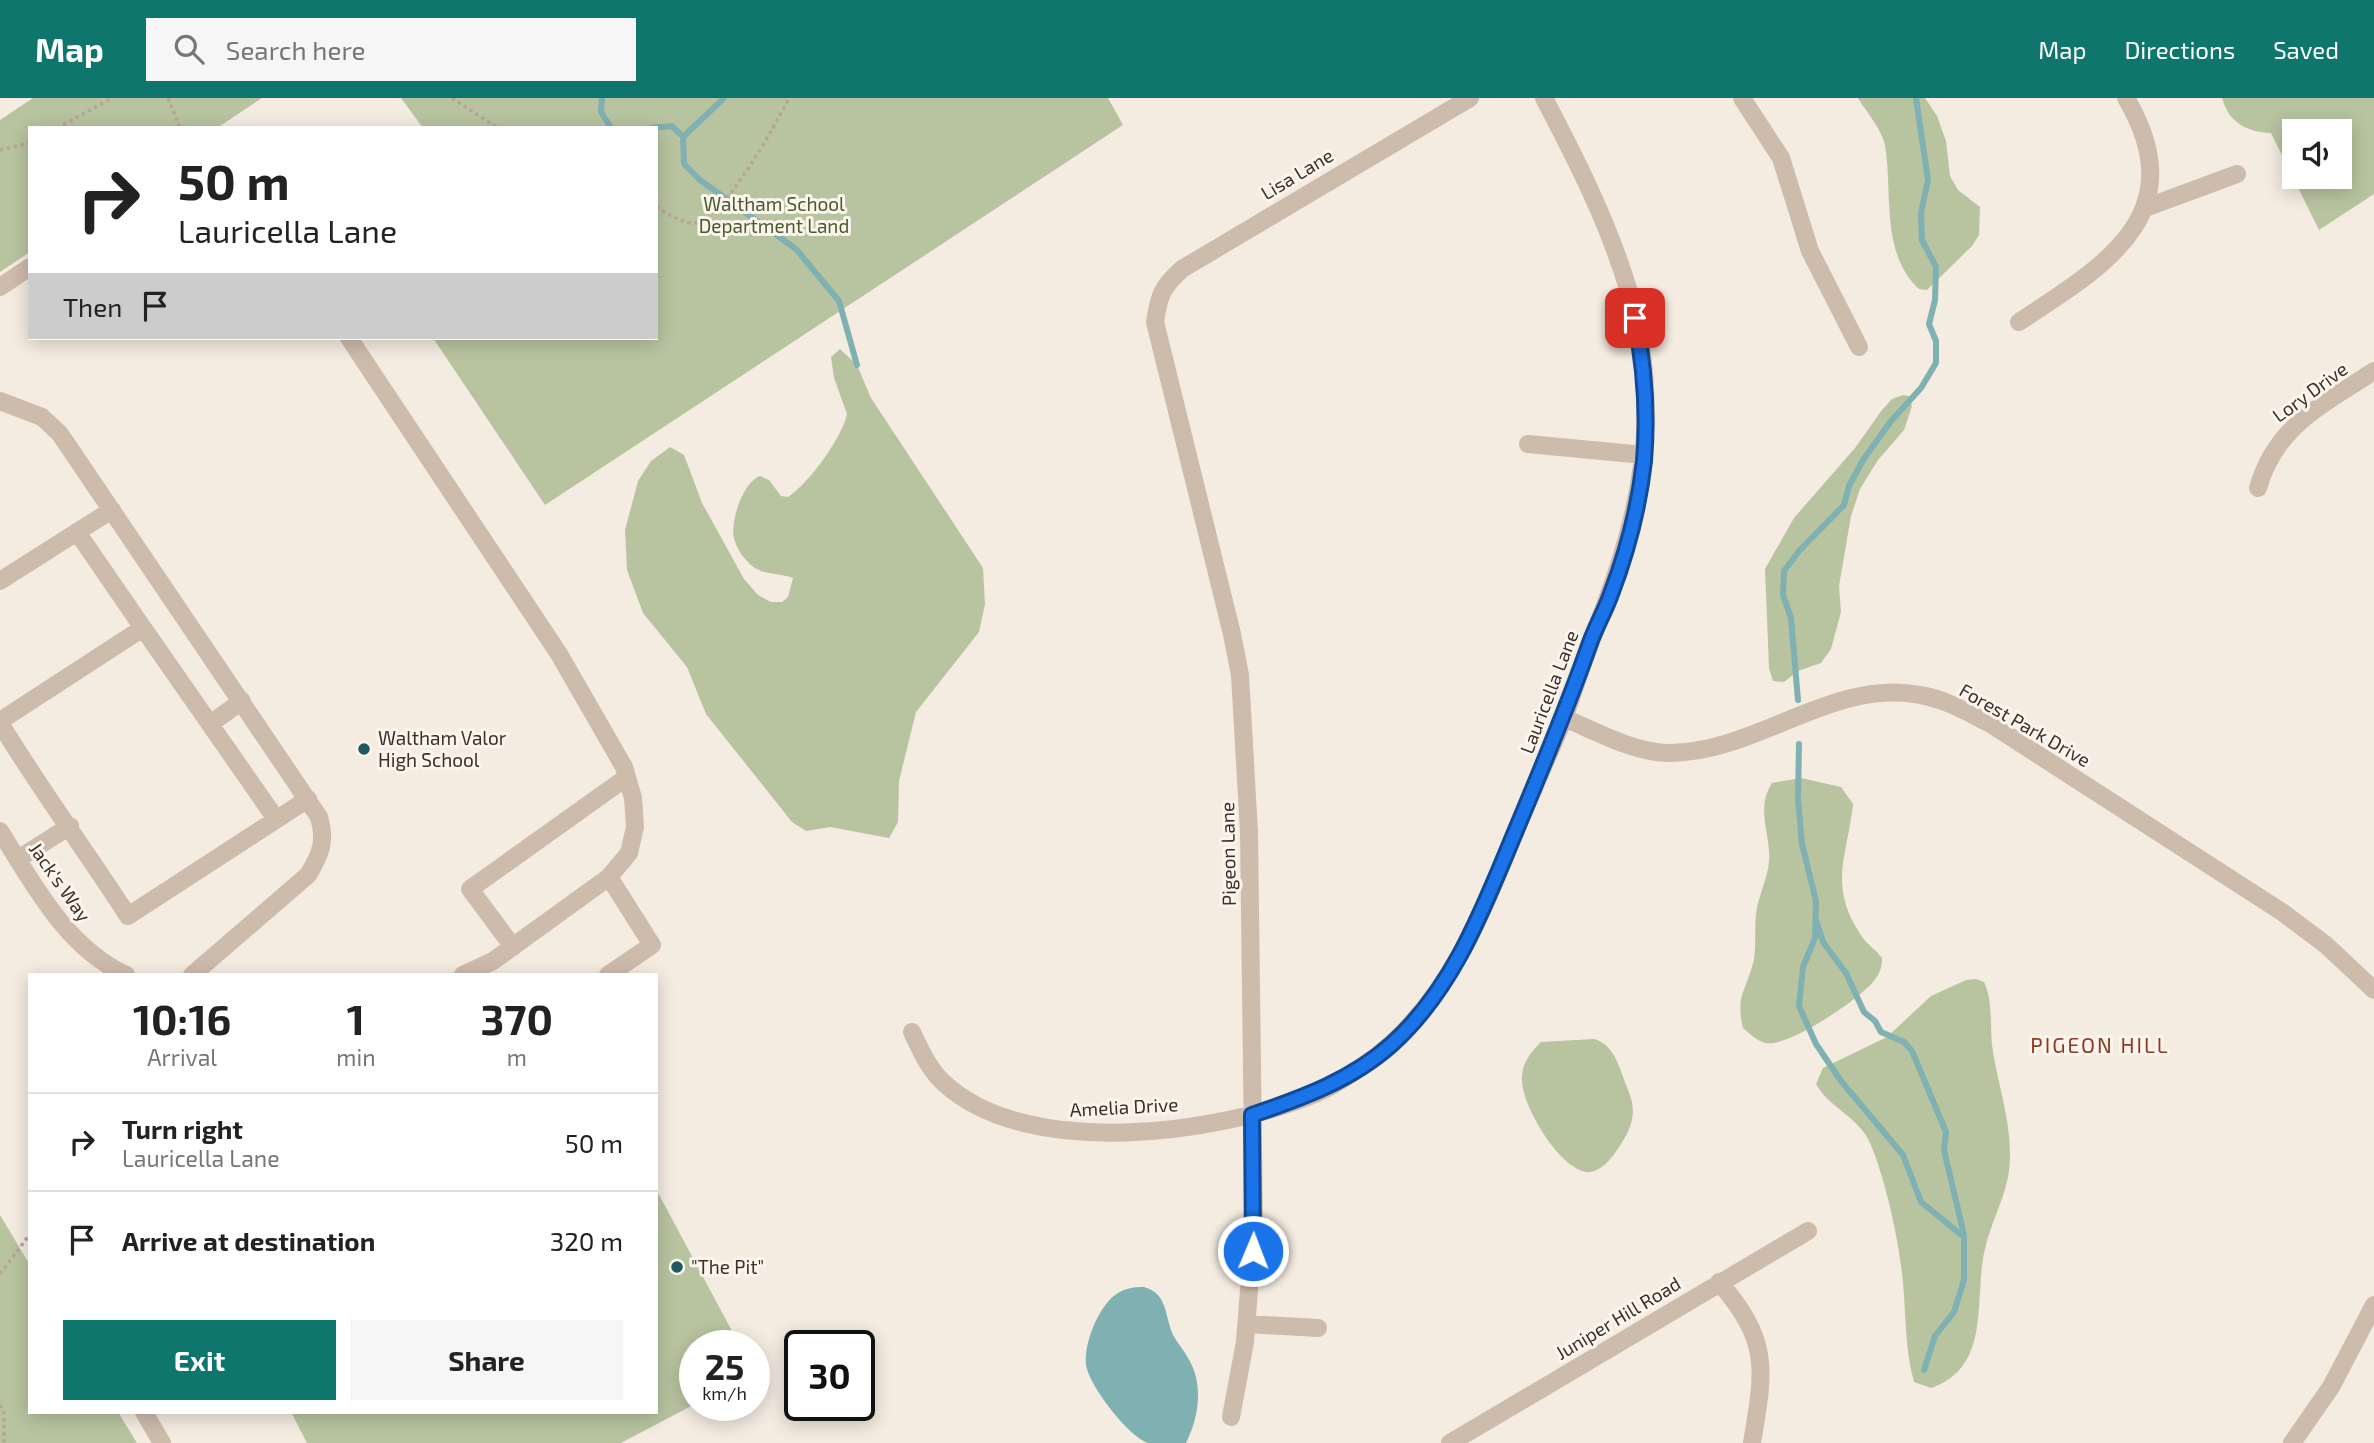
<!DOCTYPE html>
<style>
:root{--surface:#fff;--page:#f6f6f6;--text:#222;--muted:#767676;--line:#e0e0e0;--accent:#0f766e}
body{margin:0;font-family:"Exo 2",sans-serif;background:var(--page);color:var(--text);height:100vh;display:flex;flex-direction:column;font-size:26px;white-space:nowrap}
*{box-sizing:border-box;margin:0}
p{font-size:23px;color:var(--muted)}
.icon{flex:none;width:38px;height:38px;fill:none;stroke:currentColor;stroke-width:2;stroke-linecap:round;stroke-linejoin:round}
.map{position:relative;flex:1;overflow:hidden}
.details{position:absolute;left:28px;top:875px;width:630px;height:441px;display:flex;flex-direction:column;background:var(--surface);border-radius:0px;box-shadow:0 4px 18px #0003}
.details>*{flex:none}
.guide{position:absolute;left:28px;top:28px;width:630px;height:214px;border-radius:0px;box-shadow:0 4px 18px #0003;background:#fff;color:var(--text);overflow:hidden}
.tools{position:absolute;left:2282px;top:21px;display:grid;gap:14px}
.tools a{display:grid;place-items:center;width:70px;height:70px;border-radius:0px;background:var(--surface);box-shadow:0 4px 18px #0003;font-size:35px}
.speed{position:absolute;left:679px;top:1232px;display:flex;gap:14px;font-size:35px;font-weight:700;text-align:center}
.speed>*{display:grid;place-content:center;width:91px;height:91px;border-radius:50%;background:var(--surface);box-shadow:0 4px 18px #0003;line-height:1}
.speed small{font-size:18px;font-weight:400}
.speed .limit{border:4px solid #111;border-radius:10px;background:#fff;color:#111}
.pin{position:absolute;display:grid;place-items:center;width:60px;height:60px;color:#fff;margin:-30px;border-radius:14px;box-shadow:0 4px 10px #0006}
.me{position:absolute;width:77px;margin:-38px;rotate:1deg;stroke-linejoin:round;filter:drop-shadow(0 0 5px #0008)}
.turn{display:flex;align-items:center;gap:24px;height:147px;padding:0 35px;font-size:32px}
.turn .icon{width:91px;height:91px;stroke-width:2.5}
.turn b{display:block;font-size:49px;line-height:60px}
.then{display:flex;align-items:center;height:66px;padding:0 35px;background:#0003;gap:14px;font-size:26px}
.eta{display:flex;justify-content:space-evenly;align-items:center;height:119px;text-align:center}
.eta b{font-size:42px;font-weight:700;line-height:49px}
.action{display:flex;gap:14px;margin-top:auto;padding:14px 35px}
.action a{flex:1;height:80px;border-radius:0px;background:var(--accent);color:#fff;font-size:28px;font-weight:700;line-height:80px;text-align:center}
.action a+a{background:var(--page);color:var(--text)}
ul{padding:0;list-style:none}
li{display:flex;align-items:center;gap:21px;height:98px;padding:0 35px;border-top:2px solid var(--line)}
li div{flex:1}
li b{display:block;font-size:26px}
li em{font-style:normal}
header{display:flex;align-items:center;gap:42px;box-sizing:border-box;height:98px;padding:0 35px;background:var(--accent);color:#fff}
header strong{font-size:33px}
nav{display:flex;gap:38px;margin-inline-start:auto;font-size:24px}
.search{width:490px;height:63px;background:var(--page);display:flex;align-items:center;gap:18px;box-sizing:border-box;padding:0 24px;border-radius:0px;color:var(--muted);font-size:26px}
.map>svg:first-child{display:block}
.green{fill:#b8c4a0;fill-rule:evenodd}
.water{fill:#7fb0b2}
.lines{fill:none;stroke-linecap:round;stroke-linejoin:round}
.stream{stroke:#7fb0b2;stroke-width:6}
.path{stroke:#b9a596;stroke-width:3.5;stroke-dasharray:3.5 3.5;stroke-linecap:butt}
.minor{stroke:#cdbbac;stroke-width:18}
.route-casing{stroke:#114b97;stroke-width:18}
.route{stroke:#1a73e8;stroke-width:12}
.poi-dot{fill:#1f5a5e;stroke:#fbf5ee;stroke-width:2.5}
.labels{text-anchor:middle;stroke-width:6;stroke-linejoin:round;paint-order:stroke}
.street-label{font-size:19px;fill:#3b302b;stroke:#fbf5ee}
.park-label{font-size:19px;fill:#4a5a2e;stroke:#fbf5ee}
.poi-label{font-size:19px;fill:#3b302b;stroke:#fbf5ee;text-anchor:start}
.neighbourhood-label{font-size:21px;letter-spacing:2px;fill:#8c3b22;stroke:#fbf5ee}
</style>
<header>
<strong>Map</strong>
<div class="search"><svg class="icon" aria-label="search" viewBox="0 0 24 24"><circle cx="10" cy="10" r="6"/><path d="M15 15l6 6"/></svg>Search here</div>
<nav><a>Map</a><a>Directions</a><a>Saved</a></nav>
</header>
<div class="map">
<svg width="2374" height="1345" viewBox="0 0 2374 1345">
<rect width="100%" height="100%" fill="#f4ebe1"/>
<path class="green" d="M33,0H262L217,30H30V154L0,174V22Z
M401,0H1108L1123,27L545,407L433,240H656V30H423Z
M1858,0H1925L1937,18L1946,43L1950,78L1958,92L1980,109L1979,137L1972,148L1927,192L1919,191C1880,155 1893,94 1885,47C1882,32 1866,13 1858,0Z
M2222,0H2374V96L2319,132L2271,35C2247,34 2229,25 2222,0ZM2294,33H2340V79H2294Z
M840,251L857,267L871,300L983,470L985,506L979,534L916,614L899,683L898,724L889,740L830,729L806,733L792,724L706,616L687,569L643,515L627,472L625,432L638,383L651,363L670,349L684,357L702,405L744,481L758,497L771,504H782L788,499L793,480C777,474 760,478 748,464C742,458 736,449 734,440C730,424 743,384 760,378L769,382L781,398L788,399C809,385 842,340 847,316L834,280L831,259Z
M1903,297L1909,298L1912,308L1904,332L1878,362L1860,391L1851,418L1839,488L1841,514L1831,551L1821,565L1798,573L1784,584L1773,583L1769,570L1765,471L1794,420L1855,350L1882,312L1892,301Z
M1801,680L1841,689L1853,706C1847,761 1827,788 1863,840C1868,847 1876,852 1882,860C1882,870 1879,877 1873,884C1858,902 1789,949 1766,945C1757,943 1750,936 1743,930C1736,900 1744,896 1752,869C1758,850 1753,830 1757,810C1760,794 1768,779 1769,763C1771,735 1755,711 1772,685Z
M1976,881L1984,884C1993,903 1990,927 1992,947C1998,991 2016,1035 2008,1079C2003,1104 1990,1127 1985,1151C1973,1199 1993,1269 1931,1290L1914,1284C1906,1254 1906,1228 1904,1198C1902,1156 1887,1084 1870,1045C1859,1019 1829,1010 1816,986L1823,970L1887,939L1931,898L1966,882Z
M1594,941C1616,947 1620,973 1628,992C1637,1013 1633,1027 1621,1046C1614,1057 1604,1072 1590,1074C1562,1076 1520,1006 1522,980C1522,965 1531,954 1541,944Z
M656,1091L740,1248H695V1306L621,1345H307L291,1314H656Z
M0,1117L30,1167V1314H118L137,1345H0Z"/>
<path class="water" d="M1144,1189C1168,1196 1164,1216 1173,1237C1177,1245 1184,1252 1188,1260C1204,1286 1199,1319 1186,1345C1175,1345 1158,1345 1148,1345C1128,1338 1093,1292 1087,1271C1081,1250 1099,1206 1118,1195C1126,1190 1134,1189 1144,1189Z"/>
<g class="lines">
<path class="stream" d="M602,0L601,14L611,30
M651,30L672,28L683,39L684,66L700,82L796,151L839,203L857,267
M683,39L724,0
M1798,602L1791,520L1783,497L1784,473L1799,453L1844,407L1849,388L1863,362L1891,323L1921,290L1936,265V243L1929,226L1935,202L1936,169L1922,142L1921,115L1928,82L1916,0
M1799,646L1798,701L1802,746L1816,803L1815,840L1803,869L1799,908L1816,946L1841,983L1903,1057L1921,1104L1964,1139V1182L1954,1214L1935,1238L1924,1272
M1817,825L1823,844L1846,875L1864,914L1875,923L1881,934L1904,944L1912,953L1946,1034L1944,1052L1964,1137"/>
<path class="path" d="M168,0L180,30
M452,0L498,30
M57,30L112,0
M0,52L30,45
M656,109C669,116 681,126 696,125C722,124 777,24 789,0
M0,1176L30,1136
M0,1307L4,1315V1345"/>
<path class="minor" d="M1742,0L1781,60L1810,153L1859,249
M2145,110L2237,76
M0,189L30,169
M2019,224C2106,167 2194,116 2126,0
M349,240L559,556L624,669L633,700L635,729L629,755L609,779L493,863L463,877
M0,303L42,319L60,336L319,719C326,743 321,756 308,777L192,877
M1528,346L1644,357
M2258,390C2276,327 2323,307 2374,273
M0,483L77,434
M143,530L276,721
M1564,620C1596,633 1634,655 1669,655C1757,655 1832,580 1920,597C1945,601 1967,614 1989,625L2282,814L2326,847L2374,892
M0,623L143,530L77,434L112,412
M0,625C40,691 86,753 128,818L308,701
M210,626L242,603
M0,733C34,787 66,849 126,877
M18,761L70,728
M513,849L470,791L627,679
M608,877L652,847L609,779
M912,934C921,953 929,972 945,986C1029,1062 1218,1036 1315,996C1337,987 1375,961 1393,944C1462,881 1491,790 1527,706C1539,678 1552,649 1564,620C1574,593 1582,565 1593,538C1640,423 1664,317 1629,194C1609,126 1577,63 1544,0
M1719,1184C1771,1244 1764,1272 1752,1345
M1247,1226L1318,1230
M144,1314L162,1345
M1231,1319L1245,1244L1254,1127L1249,734L1240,577L1232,536L1155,224C1159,197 1162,189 1182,171L1470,0
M1450,1345L1808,1133
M2292,1345L2331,1289L2374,1207"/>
</g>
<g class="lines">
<defs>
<path id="route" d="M1253,1153L1252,1017C1302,1000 1352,982 1392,946C1455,889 1484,808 1516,732C1542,670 1568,608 1590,545C1596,528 1605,513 1611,496C1627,454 1639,408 1644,363C1648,316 1644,266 1635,220"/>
</defs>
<use href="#route" class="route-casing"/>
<use href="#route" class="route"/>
</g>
<g class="poi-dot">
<circle cx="364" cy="651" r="7"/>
<circle cx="677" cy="1169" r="7"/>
</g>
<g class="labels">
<g class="street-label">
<text transform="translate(1297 76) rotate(-31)" y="7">Lisa Lane</text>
<text transform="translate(2310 294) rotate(-36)" y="7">Lory Drive</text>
<text transform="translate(1549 594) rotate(-69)" y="7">Lauricella Lane</text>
<text transform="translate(2025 627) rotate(30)" y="7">Forest Park Drive</text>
<text transform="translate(1228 756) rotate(-91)" y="7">Pigeon Lane</text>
<text transform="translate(60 784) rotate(55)" y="7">Jack's Way</text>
<text transform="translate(1124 1009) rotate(-3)" y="7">Amelia Drive</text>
<text transform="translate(1618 1220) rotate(-31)" y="7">Juniper Hill Road</text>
</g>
<g class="park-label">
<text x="774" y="113">Waltham School<tspan x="774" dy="22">Department Land</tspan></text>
</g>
<g class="poi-label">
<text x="378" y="647">Waltham Valor<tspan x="378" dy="22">High School</tspan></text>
<text x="691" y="1176">"The Pit"</text>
</g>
<g class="neighbourhood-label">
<text x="2100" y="955">PIGEON HILL</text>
</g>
</g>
</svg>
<div class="tools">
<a><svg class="icon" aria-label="sound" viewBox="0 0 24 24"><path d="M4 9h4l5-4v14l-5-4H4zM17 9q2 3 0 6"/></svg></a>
</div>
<div class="speed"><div>25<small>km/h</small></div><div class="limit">30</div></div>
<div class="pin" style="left:1635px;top:220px;background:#d93025"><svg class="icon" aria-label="arrive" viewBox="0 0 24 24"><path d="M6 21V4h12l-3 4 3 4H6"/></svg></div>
<svg class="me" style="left:1253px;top:1153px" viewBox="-20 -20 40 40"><circle r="17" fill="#1a73e8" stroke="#fff" stroke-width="3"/><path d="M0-11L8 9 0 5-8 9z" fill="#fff"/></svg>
<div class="guide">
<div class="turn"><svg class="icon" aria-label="right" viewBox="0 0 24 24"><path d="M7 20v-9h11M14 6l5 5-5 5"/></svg><div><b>50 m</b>Lauricella Lane</div></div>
<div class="then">Then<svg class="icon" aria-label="arrive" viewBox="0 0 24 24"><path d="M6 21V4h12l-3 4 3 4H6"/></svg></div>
</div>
<section class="details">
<div class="eta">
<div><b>10:16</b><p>Arrival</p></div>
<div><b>1</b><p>min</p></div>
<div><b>370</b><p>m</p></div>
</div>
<ul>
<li><svg class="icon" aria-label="right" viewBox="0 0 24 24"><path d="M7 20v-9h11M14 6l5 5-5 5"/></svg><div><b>Turn right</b><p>Lauricella Lane</p></div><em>50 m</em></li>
<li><svg class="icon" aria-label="arrive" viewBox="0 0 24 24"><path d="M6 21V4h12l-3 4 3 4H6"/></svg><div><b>Arrive at destination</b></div><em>320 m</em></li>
</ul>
<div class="action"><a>Exit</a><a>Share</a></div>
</section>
</div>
